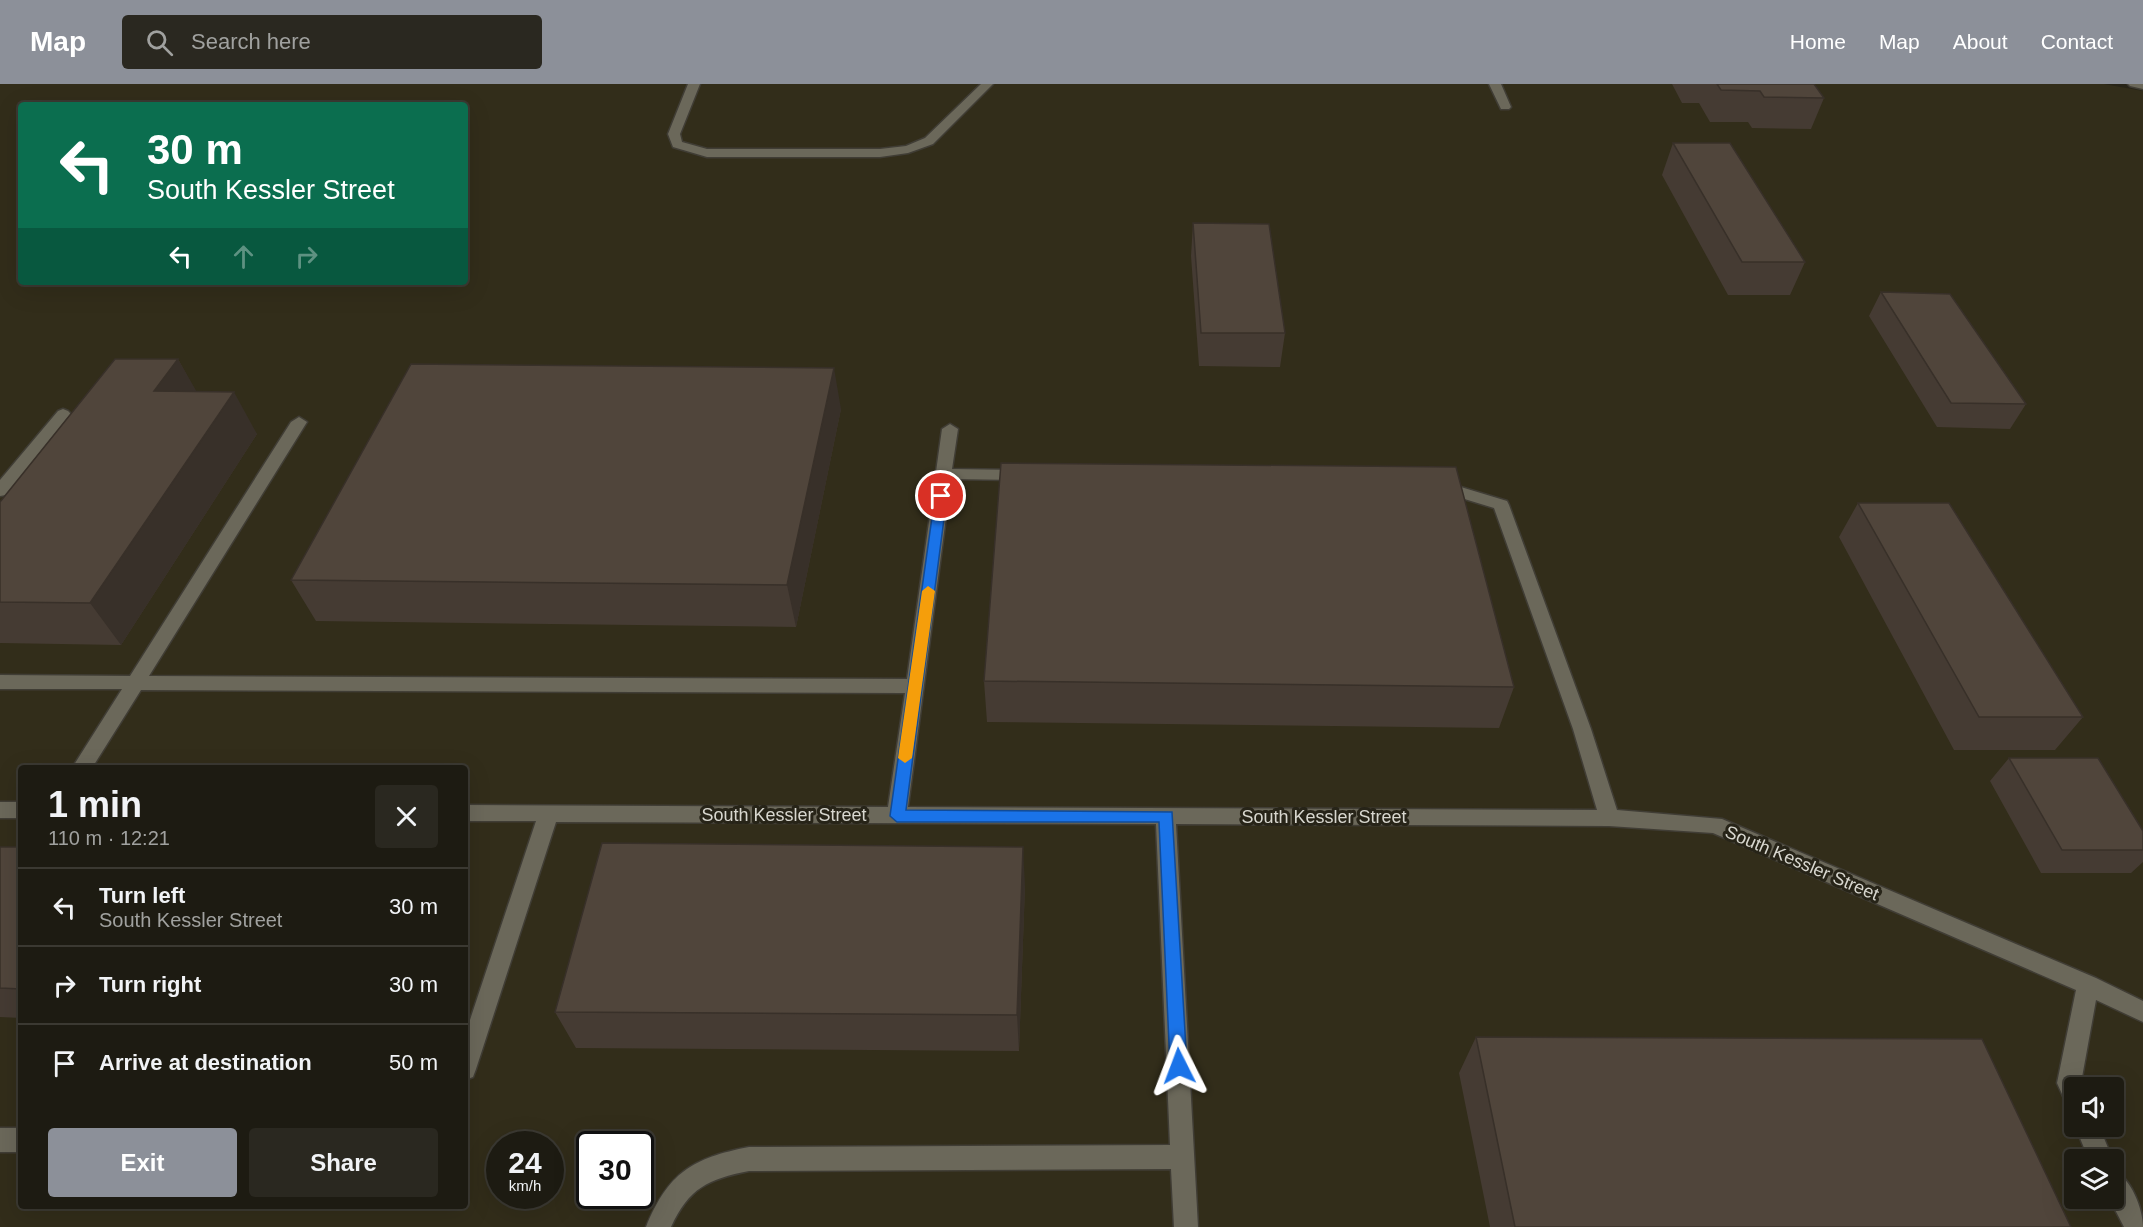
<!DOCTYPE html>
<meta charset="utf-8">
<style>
:root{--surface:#1d1b12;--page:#2a2820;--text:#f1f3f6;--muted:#a0a19f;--line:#3b3932;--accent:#8c9099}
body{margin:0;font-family:Arial,sans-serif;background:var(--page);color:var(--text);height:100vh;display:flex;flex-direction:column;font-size:22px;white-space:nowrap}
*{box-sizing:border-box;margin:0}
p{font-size:20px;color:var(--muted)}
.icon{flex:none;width:33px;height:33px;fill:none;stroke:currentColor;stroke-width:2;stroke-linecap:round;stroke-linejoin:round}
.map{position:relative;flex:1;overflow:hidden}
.panel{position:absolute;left:18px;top:681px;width:450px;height:444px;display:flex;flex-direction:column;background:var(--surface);border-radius:6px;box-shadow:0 6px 24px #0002,0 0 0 2px var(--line)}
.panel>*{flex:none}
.banner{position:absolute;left:18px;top:18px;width:450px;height:183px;border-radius:6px;box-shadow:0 6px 24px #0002,0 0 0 2px var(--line);background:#0b6e4f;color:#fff;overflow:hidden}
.buttons{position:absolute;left:2064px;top:993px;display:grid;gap:12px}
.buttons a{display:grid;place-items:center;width:60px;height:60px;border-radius:6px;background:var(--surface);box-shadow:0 6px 24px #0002,0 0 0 2px var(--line);font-size:30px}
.speed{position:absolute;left:486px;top:1047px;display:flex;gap:12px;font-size:30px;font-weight:700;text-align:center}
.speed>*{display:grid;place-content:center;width:78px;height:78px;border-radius:50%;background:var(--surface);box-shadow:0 6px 24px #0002,0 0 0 2px var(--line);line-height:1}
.speed small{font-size:15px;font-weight:400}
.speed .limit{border:3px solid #111;border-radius:9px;background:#fff;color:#111}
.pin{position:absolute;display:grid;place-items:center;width:51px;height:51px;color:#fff;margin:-26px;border:3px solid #fff;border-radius:50%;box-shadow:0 2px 6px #0007}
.me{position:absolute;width:66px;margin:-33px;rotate:357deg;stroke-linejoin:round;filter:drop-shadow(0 0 4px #0008)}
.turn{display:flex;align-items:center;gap:21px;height:126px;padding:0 30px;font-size:27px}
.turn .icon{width:78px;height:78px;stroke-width:2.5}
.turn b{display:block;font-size:42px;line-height:51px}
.lanes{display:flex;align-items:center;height:57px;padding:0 30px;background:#0003;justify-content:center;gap:30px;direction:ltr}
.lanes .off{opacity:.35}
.round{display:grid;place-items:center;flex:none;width:63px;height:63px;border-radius:6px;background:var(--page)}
.summary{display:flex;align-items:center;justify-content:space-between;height:102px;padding:0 30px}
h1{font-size:36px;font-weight:600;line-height:45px}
.action{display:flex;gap:12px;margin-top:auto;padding:12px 30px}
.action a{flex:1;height:69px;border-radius:6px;background:var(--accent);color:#fff;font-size:24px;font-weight:600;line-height:69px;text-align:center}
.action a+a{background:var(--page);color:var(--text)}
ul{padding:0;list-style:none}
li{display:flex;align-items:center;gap:18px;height:78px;padding:0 30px;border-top:2px solid var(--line)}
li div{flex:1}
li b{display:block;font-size:22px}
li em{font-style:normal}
header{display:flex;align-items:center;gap:36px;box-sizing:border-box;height:84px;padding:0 30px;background:var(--accent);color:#fff}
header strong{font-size:28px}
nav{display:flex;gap:33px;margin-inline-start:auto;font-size:21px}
.search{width:420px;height:54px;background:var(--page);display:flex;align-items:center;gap:15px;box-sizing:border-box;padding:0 21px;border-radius:6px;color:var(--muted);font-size:22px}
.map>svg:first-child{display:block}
.built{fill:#322d1a;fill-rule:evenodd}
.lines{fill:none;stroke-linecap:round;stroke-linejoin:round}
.minor-casing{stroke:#403d35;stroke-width:3}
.minor{fill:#6b685a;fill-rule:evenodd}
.wall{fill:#453b33}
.shaded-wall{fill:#383029}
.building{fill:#50453b;stroke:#383029;stroke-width:1.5}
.route{fill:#1a73e8;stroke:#114b97;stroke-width:1.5}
.slow{fill:#f59e0b}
.labels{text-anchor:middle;stroke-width:6;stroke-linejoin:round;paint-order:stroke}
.street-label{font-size:18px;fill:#d8d7cf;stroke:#272418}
</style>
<header>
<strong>Map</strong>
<div class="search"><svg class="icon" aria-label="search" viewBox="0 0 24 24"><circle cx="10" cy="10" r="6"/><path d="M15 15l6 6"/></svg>Search here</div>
<nav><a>Home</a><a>Map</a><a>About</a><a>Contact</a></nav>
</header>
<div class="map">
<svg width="2143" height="1143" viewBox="0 0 2143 1143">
<rect width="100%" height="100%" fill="#272418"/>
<path class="built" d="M0,0H2104L2143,7V1143H0ZM21,21H465V198H21ZM21,684H465V1122H21ZM2074,1004H2114V1042H2074ZM500,1060H550V1112H500ZM590,1060H640V1112H590ZM2074,1076H2114V1114H2074Z"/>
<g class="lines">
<defs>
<path id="minor" d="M688,0H700L680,50L682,58L707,65H880L906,62L925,54L981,0H993L933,60L908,69L880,73H707L673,63L668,50Z
M1489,0H1501L1511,23L1509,25H1501Z
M2128,0H2143V5L2130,2Z
M63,325L68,327L71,330L68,333L6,411L0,412V396L58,327Z
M299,333L307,338L149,592L907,595L942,345L950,340L958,345L952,385L1023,386L1031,391L1023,396L951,395L908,723L1597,726L1573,645L1494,424L1435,406L1433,402L1435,398L1441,397L1507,417L1509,421L1591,645L1617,726L1722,735L2096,894L2143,917V938L2096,916L2081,999L2082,1004H2074V1022L2066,1019L2057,999L2076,906L1713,749L1609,742L1176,740L1198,1143H1174L1171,1085L749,1087C708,1095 689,1104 671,1143H646C668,1089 692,1074 749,1063L1170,1061L1156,740L556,738L476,985L473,993L465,996V951L536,737H465V721L888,723L905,609L141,606L92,684H72L122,605H0V591L130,592L291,338Z
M0,718H21V734H0Z
M2075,1042H2099L2113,1076H2089Z
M0,1044H21V1068H0Z
M2114,1087C2131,1094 2143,1125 2143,1143H2124L2109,1114H2114Z"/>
</defs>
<use href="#minor" class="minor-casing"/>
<use href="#minor" class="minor"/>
</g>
<path class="wall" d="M1672,0H1814L1824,14L1811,45L1752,44L1748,38H1710L1699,19H1682Z
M1673,59L1805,178L1790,211H1728L1662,91Z
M1193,139L1285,249L1280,283L1199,282L1191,172Z
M1881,208L2026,320L2010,345L1937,343L1869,232Z
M178,275L196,308L257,350L121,561L0,559V418Z
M841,325L796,543L316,537L291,496Z
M1858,419L2083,633L2055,666H1954L1839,453Z
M984,597L1514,603L1499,644L987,638Z
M2009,674L2143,747V778L2131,789H2041L1990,697Z
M0,763H21V934L0,933Z
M1025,802L1019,967L576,964L555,928Z
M1476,953L2071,1143H1490L1459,989Z"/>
<path class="shaded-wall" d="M178,275L202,317L154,307Z
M834,284L841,325L796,543L787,501Z
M234,308L257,350L121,561L90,519Z
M1023,763L1025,802L1019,967L1017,931Z"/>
<path class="building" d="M1717,0H1814L1824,14L1764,13L1760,7L1721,6Z
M1673,59H1730L1805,178H1742Z
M1193,139L1269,140L1285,249H1201Z
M1881,208L1950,210L2026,320L1951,319Z
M115,275H178L154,307L234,308L90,519L0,518V418Z
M411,280L834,284L787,501L291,496Z
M1001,379L1456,383L1514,603L984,597Z
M1858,419H1949L2083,633H1979Z
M2009,674H2098L2143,747V766H2062Z
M602,759L1023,763L1017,931L555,928Z
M0,763H21V905L0,904Z
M1476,953L1982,955L2071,1143H1515Z"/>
<path class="route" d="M941,408L947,412L906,726L1172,728L1187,982L1185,988L1179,990L1172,988L1170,982L1159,738H897L890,732L935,412Z"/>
<path class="slow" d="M928,502L935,507L912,674L905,679L898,674L922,507Z"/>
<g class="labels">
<g class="street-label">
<text x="784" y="737">South Kessler Street</text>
<text x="1324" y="739">South Kessler Street</text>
<text transform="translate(1802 779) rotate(23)" y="6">South Kessler Street</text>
</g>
</g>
</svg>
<div class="buttons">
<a><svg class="icon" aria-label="sound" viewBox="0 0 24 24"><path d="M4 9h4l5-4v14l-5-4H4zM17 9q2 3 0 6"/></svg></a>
<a><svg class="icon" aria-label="layers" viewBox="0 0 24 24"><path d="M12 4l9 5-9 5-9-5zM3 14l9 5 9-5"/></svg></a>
</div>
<div class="speed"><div>24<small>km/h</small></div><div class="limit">30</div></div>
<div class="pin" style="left:941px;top:412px;background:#d93025"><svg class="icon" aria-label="arrive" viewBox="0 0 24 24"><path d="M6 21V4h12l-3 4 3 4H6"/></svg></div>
<svg class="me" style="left:1179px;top:982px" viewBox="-20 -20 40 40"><path d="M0-17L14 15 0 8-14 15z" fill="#1a73e8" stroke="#fff" stroke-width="4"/></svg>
<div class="banner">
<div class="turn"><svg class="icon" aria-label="left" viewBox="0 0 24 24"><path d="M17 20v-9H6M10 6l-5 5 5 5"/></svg><div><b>30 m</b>South Kessler Street</div></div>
<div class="lanes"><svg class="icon" aria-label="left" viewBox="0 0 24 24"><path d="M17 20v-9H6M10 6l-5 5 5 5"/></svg><svg class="icon off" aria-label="ahead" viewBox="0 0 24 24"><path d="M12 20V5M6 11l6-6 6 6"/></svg><svg class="icon off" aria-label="right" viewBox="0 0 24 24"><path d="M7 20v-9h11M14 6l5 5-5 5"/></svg></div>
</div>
<section class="panel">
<div class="summary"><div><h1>1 min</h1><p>110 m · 12:21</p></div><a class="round"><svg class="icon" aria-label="close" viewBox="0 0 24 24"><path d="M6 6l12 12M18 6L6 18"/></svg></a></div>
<ul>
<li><svg class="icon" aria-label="left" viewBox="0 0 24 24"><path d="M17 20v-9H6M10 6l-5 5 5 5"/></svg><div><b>Turn left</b><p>South Kessler Street</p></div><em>30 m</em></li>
<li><svg class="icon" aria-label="right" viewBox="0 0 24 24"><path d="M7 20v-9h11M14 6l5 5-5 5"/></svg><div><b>Turn right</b></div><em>30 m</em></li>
<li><svg class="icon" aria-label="arrive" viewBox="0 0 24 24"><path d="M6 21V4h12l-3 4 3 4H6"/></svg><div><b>Arrive at destination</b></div><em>50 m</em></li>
</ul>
<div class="action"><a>Exit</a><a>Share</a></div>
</section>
</div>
